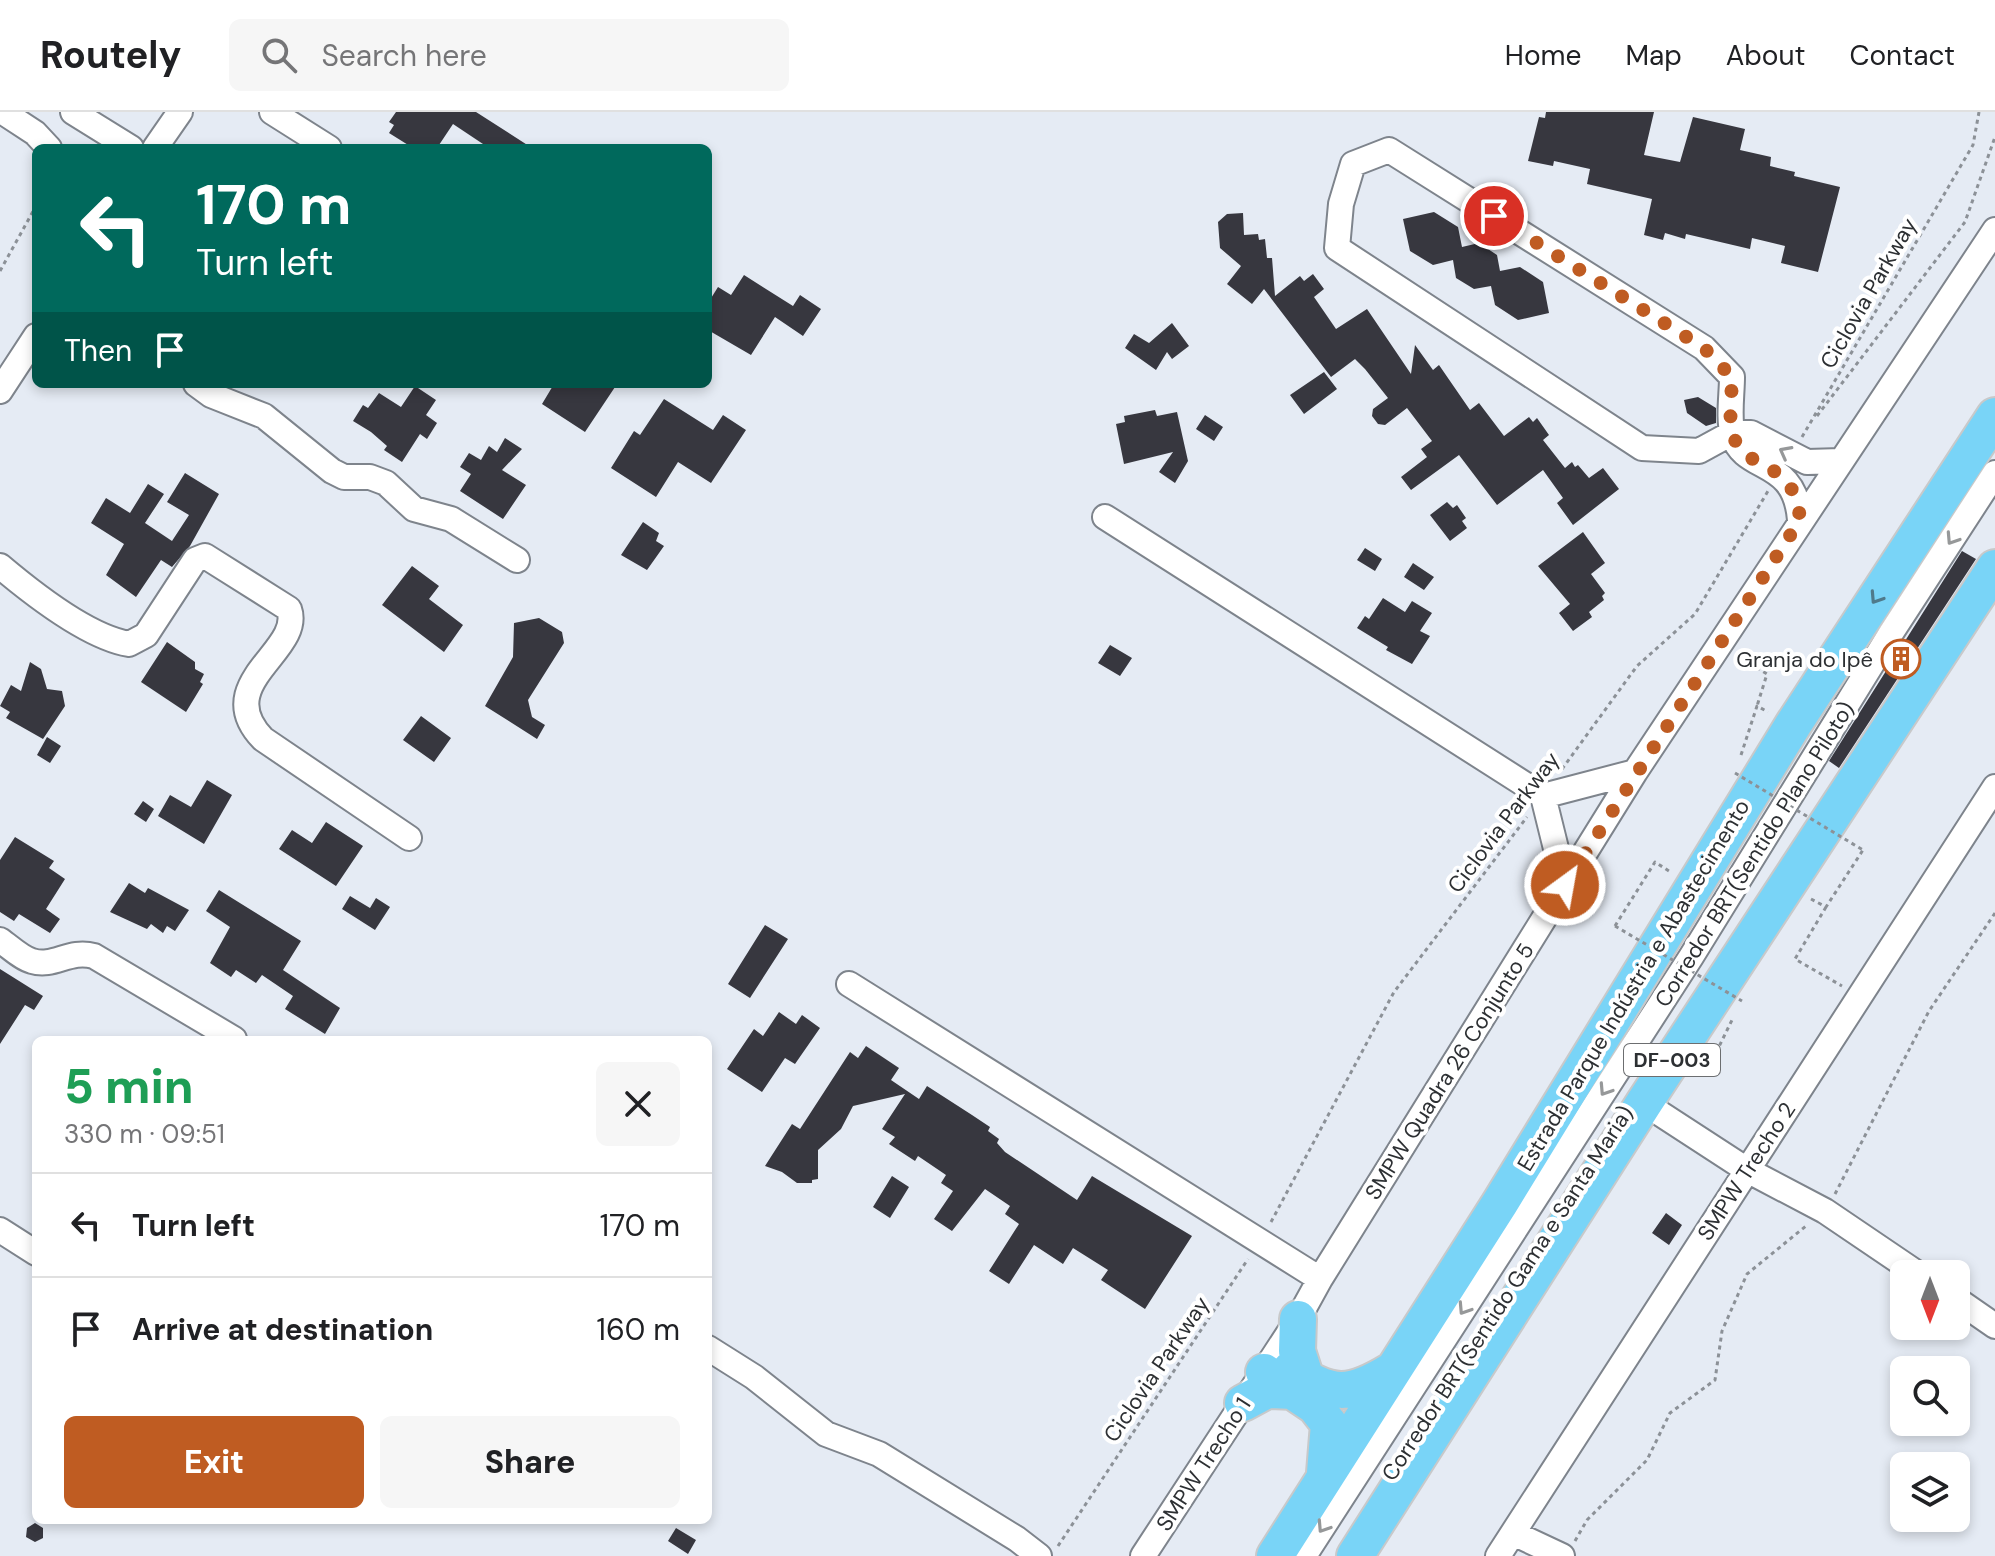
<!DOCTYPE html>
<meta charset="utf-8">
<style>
:root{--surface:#fff;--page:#f6f6f6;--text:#202124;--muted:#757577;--line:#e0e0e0;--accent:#bf5c22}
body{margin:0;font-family:"DM Sans",sans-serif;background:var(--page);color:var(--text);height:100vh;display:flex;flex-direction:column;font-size:30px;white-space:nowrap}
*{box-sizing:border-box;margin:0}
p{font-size:26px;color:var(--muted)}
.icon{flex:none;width:44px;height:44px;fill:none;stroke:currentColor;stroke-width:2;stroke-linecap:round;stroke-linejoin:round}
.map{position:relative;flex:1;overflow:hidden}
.details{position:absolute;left:32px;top:924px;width:680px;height:488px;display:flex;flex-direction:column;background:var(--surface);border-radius:12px;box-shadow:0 4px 12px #0003}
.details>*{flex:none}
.top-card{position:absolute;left:32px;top:32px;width:680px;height:244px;border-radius:12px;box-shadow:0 4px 12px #0003;background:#00695c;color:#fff;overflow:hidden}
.needle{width:52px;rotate:180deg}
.controls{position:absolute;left:1890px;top:1148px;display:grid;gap:16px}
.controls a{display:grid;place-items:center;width:80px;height:80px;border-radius:12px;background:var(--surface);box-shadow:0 4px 12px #0003;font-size:40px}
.pin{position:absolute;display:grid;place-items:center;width:68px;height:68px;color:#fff;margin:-34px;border:4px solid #fff;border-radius:50%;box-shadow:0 2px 8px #0007}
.me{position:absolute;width:88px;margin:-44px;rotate:32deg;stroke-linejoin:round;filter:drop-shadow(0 0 6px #0008)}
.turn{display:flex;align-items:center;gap:28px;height:168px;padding:0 32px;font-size:36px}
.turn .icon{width:104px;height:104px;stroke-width:2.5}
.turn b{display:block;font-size:56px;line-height:68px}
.then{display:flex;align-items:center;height:76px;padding:0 32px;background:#0003;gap:16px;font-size:30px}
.round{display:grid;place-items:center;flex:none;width:84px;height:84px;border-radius:12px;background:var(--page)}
.head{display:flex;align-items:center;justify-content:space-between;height:136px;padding:0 32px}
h1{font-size:48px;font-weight:800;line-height:60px;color:#1e9e55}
.cta{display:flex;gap:16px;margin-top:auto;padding:16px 32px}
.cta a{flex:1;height:92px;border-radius:12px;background:var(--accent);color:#fff;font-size:32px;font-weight:800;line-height:92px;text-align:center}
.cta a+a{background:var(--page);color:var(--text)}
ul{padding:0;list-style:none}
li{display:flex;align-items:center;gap:24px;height:104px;padding:0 32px;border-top:2px solid var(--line)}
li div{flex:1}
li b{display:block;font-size:30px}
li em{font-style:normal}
header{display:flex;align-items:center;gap:48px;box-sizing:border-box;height:112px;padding:0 40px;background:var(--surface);border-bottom:2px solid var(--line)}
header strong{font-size:38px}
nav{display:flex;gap:44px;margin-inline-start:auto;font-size:28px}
.search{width:560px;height:72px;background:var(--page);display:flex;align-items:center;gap:20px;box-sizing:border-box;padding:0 28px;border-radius:12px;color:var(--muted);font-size:30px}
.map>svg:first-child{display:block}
.building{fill:#37373f}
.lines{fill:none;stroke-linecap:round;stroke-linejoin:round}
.minor-casing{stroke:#7e848c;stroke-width:28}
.highway-casing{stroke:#c8c9ca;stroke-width:40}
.path{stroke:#8c9197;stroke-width:3;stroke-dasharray:4 4;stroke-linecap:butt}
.minor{stroke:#fff;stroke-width:24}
.highway{stroke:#79d4f7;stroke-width:36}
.path-bridge{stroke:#8c9197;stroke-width:3;stroke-dasharray:4 4;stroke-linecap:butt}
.oneway{stroke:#969899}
.oneway2{stroke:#4f7a8b}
.route{stroke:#bf5c22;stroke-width:14;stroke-dasharray:0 25.2}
.labels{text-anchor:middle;stroke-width:8;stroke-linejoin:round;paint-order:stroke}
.shield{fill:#fff;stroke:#6c6e70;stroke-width:2}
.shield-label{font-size:20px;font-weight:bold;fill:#2d3033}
.street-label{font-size:22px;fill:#2d3033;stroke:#fff}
.poi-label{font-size:22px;fill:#2d3033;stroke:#fff;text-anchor:end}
</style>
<header>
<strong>Routely</strong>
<div class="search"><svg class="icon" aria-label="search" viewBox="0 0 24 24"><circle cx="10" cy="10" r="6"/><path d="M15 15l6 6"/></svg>Search here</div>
<nav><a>Home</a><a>Map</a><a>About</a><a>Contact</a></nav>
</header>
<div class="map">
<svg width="1995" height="1444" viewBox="0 0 1995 1444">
<rect width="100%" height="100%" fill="#e5ebf4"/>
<path class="building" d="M396,0H476L532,36H489L453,12L437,36H413L389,21L394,13L389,10Z
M1546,0H1654L1644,43L1680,50L1693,5L1745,17L1740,38L1771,45L1770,54L1795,60L1794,64L1840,75L1818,160L1781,151L1785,134L1752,126L1750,137L1686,122L1685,127L1665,121L1663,128L1644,123L1652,87L1587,72L1590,57L1554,49L1553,54L1528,49L1539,5L1545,6Z
M1434,100L1458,115L1462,135L1479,131L1497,143L1500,159L1520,155L1543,170L1549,201L1518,208L1495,193L1491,174L1474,177L1456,166L1453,148L1433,153L1410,139L1403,107Z
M1243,101L1244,123L1258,122L1259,128L1265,127L1267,146H1272L1275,184L1300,164L1304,169L1313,162L1324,177L1314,185L1336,217L1367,197L1411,262L1415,233L1433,258L1439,253L1470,298L1479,291L1504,324L1529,305L1533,310L1537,306L1549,323L1543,328L1565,356L1572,350L1575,355L1578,353L1589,366L1603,356L1619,377L1573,413L1557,391L1563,386L1543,358L1497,393L1459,343L1411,378L1401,365L1427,345L1421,337L1432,329L1407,296L1385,313L1378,312L1372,304L1373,297L1388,286L1365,257L1355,247L1331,265L1264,177L1252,192L1227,172L1241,154L1220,136L1218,110L1227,102Z
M744,163L793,194L800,183L821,197L803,224L775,205L751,243L708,218V191L718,175L731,183Z
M1172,211L1189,234L1172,247L1167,240L1156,258L1125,236L1134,222L1149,231Z
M1324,260L1337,277L1304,302L1290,283Z
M554,272H617L585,320L542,292Z
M415,274L436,288L426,303L437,311L427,327L420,322L402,350L384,338L387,334L371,320L353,309L363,293L368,296L379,281L401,295Z
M1698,285L1716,296V311L1706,314L1687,301L1684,288Z
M664,287L713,318L723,303L746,318L711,371L678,350L656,385L611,356L634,319L640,323Z
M1155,298L1157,304L1177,300L1188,349L1175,371L1159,360L1173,340L1124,352L1116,312L1125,310L1124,304Z
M1205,303L1223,315L1214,329L1196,317Z
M505,326L522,337L502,358L526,373L503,407L460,379L471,362L460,355L469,341L481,348L489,334L497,340Z
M185,361L219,382L190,434L172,455L161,448L136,485L106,463L124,432L91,411L106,386L130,401L148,372L164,382L145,411L172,429L189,403L167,390Z
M1447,390L1453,396L1457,393L1466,406L1462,409L1467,416L1450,429L1430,403Z
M643,410L659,421L656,429L664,434L647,458L621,443Z
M1583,420L1605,451L1591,462L1605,481L1602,484L1604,488L1589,500L1592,505L1573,519L1559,501L1570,492L1538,454Z
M1365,436L1382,447L1375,459L1357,448Z
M1962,439L1976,447L1839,656L1829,649Z
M1413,451L1434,465L1424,478L1404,465Z
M412,454L439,474L429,487L463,513L444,540L382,493Z
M1383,486L1405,500L1412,489L1432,501L1420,519L1430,524L1412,552L1386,538L1388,535L1357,516L1365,504L1369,507Z
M539,506L562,520L564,531L528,588L532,605L545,613L537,627L485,594L513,545L514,511Z
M167,530L195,550V557L204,562L200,570L203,572L186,600L141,570Z
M1110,533L1132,546L1120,564L1098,551Z
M30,550L41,557L47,577L62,579L65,594L43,627L6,606L10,600L0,594L11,573L21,579Z
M421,604L451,626L434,650L403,628Z
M47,625L61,634L50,651L37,643Z
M207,668L232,683L204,732L158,704L170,683L191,695Z
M143,689L154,697L146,710L134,702Z
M326,710L363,734L336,774L279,737L292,718L312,731Z
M15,725L54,749L49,756L65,767L46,797L60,807L50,821L19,802L14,809L0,800V748Z
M129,771L145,781L148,776L189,798L175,819L167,814L163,821L151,812L147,817L110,800Z
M219,778L301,829L283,858L340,896L325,922L285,897L293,884L262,863L256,871L236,858L231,865L210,851L230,815L206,799Z
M350,784L370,796L376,786L390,795L375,818L342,797Z
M765,813L788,827L750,886L728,872Z
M0,857L43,884L34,898L25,893L0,932Z
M779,900L796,912L802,903L820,916L795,952L785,946L762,980L727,957L754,917L763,924Z
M866,934L899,956L891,968L919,987L927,974L972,1003L990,1015L988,1019L999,1027L997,1031L1005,1040L1077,1088L1092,1064L1192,1124L1145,1197L1101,1168L1108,1158L1073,1136L1063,1152L1034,1133L1009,1172L989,1159L1019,1112L1005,1102L1010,1094L985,1077L952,1119L934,1107L953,1079L941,1071L946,1063L918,1044L915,1049L889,1032L895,1025L882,1017L905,982L853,994L841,1017L818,1038V1067L812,1068V1071H797L782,1060L765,1054L792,1012L800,1017L850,940L858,946Z
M892,1064L909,1075L890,1106L873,1095Z
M1666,1101L1682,1113L1669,1133L1652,1121Z
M35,1411L43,1416V1426L35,1430L26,1425L27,1416Z
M676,1416L696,1428L688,1442L668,1429Z"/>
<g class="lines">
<defs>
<path id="minor" d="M3,0L35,21L49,36
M73,0L131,36
M272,0L329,36
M155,36L180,0
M196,272L211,283L264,304L332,359L344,365H370L386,371L414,397L451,407L517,448
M0,279L36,224
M1105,405L1543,684L1565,773
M1800,408C1795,344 1744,362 1733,323C1728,307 1732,283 1732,265L1704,236L1389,38L1353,52L1341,92L1337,136L1642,336L1699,339L1732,321H1751L1807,350L1841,349
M0,454C32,481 88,525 129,532L146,523L195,448L205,444L289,497C304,539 209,571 263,627L409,726
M1543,684L1635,660
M0,828C10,835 21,846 32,849C54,856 69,837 94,844L234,927
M849,872L1320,1167
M1644,991L1747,1058L1825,1099L1918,1162
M0,1118L36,1141
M1956,1187L1995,1214
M708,1236L754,1265L826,1322L879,1342L1017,1427L1039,1444
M1513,1421L1562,1444
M1143,1444L1298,1207L1320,1167L1635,660L1995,118
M1304,1444L1691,845L1891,521L1995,361
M1498,1444L1995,675"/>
<path id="highway" d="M1298,1207L1297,1239L1306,1267
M1291,1257C1332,1285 1350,1284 1391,1259
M1264,1260L1315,1294L1329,1312L1325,1361
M1243,1291L1267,1278L1294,1279
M1275,1444L1500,1091L1793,613L1995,304
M1355,1444L1644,991L1995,456"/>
</defs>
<use href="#minor" class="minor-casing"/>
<use href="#highway" class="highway-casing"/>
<path class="path" d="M0,159L36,94
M1817,304L1965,110L1995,25
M1802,325L1973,33L1979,0
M1736,543L1767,562L1757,594
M1741,643L1757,594L1768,600
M1562,657L1637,554L1695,502L1768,379
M1811,787L1826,795L1863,738
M1826,795L1795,847L1842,874
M1615,814L1655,750L1672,761
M1706,946L1712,949L1732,908
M1835,1082L1929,899L1995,801
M1271,1110L1394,880L1527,705
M1575,1429L1587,1408L1647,1348L1670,1301L1715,1268L1722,1219L1747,1162L1806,1114
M1058,1434L1248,1147"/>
<use href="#minor" class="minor"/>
<use href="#highway" class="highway"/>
<path class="path-bridge" d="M1735,661L1863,738
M1615,814L1742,889"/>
</g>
<defs><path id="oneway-chevron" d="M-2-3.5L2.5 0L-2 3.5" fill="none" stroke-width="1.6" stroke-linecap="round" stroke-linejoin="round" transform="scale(2)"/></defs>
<g class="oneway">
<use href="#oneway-chevron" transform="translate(1785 340) rotate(-152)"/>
<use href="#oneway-chevron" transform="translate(1952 427) rotate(123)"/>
<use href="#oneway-chevron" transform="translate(1605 978) rotate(123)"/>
<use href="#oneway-chevron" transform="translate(1464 1197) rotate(123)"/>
<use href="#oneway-chevron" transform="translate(1323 1415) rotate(123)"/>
</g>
<use class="oneway2" href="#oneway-chevron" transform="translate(1876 486) rotate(123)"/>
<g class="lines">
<path class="route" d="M1494,104L1704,236L1732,265C1732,283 1728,307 1733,323C1745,362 1795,344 1800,408L1565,773"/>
</g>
<defs>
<symbol id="building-ring" viewBox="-11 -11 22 22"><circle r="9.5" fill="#fff" stroke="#bf5c22" stroke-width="1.5"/><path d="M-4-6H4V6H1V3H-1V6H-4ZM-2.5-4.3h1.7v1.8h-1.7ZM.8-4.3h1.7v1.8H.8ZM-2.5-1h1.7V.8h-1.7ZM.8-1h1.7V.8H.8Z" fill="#bf5c22"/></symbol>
</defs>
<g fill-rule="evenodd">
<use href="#building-ring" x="1879" y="525" width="44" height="44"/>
</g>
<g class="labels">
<rect class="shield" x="1624" y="932" width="96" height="32" rx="6"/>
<g class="shield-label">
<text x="1672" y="955">DF-003</text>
</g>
<g class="street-label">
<text transform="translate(1868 181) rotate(-60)" y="8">Ciclovia Parkway</text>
<text transform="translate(1503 710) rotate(-53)" y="8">Ciclovia Parkway</text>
<text transform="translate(1754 742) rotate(-58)" y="8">Corredor BRT(Sentido Plano Piloto)</text>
<text transform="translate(1633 873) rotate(-59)" y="8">Estrada Parque Indústria e Abastecimento</text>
<text transform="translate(1449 959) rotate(-58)" y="8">SMPW Quadra 26 Conjunto 5</text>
<text transform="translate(1746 1059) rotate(-57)" y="8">SMPW Trecho 2</text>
<text transform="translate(1507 1181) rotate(-57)" y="8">Corredor BRT(Sentido Gama e Santa Maria)</text>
<text transform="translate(1156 1257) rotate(-56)" y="8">Ciclovia Parkway</text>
<text transform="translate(1203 1352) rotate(-57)" y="8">SMPW Trecho 1</text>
</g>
<g class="poi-label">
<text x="1873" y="555">Granja do Ipê</text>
</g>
</g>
</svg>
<div class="controls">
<a><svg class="needle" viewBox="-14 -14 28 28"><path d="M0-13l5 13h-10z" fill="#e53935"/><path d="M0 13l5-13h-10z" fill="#757577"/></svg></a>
<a><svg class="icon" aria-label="search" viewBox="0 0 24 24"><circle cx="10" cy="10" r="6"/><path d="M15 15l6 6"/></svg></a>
<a><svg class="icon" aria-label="layers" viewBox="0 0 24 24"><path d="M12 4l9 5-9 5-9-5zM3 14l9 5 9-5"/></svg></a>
</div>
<div class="pin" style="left:1494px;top:104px;background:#d93025"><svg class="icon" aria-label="arrive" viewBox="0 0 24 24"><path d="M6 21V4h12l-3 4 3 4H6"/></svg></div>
<svg class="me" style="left:1565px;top:773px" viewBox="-20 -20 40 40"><circle r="17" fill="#bf5c22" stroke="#fff" stroke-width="3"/><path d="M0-11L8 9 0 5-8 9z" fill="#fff"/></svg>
<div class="top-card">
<div class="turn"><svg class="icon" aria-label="left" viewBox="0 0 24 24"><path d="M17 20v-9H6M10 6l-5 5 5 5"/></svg><div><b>170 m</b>Turn left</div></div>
<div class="then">Then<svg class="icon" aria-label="arrive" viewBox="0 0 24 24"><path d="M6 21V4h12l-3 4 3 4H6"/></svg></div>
</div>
<section class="details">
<div class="head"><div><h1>5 min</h1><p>330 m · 09:51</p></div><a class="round"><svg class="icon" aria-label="close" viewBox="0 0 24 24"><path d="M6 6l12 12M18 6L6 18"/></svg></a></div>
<ul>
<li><svg class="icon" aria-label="left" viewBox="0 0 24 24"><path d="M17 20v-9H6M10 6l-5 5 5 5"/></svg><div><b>Turn left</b></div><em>170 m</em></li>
<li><svg class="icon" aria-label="arrive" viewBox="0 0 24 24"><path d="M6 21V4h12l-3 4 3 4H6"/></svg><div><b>Arrive at destination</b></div><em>160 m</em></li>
</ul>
<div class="cta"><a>Exit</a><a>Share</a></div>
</section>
</div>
